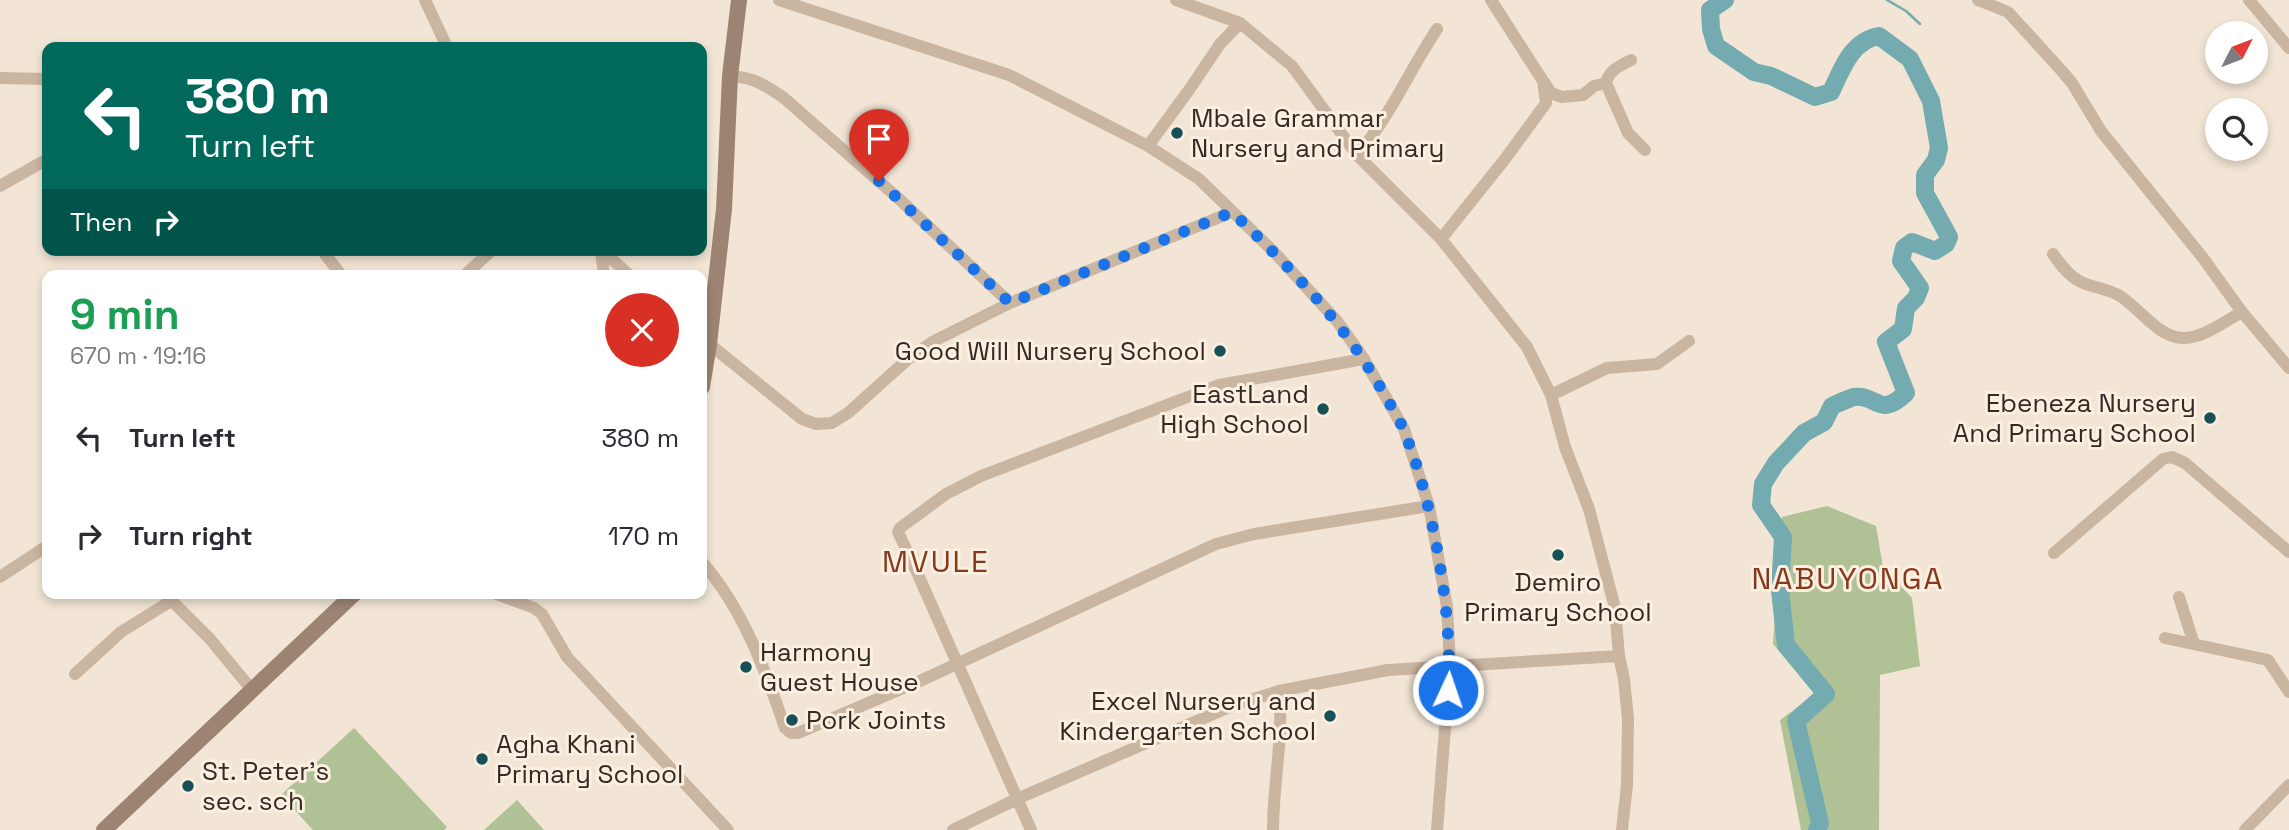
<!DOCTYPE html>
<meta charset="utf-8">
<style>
:root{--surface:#fff;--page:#f2f2f3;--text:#2b2b33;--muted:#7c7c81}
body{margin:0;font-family:"Space Grotesk",sans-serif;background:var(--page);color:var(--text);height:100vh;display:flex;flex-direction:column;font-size:26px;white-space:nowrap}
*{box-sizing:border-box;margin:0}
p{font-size:23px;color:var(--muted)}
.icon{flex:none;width:38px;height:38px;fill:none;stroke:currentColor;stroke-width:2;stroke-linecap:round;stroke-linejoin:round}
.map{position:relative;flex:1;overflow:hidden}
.drawer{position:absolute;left:42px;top:270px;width:665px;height:329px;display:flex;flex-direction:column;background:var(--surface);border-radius:14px;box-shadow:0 4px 10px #0003}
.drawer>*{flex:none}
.top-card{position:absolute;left:42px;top:42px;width:665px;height:214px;border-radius:14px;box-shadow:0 4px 10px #0003;background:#00695c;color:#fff;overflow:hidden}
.needle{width:46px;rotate:48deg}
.controls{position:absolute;left:2205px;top:21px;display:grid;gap:14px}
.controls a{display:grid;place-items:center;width:63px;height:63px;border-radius:50%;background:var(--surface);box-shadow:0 4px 10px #0003;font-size:35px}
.pin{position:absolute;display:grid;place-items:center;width:60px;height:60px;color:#fff;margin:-72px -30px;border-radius:50% 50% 50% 0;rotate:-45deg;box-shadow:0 0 7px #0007}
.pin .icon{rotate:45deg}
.me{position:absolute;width:77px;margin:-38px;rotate:3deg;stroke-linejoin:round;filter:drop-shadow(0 0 5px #0008)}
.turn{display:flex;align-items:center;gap:24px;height:147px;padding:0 28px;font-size:32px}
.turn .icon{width:91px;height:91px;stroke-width:2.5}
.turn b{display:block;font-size:49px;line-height:60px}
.then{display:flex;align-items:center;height:66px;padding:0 28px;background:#0003;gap:14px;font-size:26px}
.round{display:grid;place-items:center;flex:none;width:74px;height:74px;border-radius:37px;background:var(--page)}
.headline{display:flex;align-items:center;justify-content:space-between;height:119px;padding:0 28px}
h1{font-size:42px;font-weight:600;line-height:52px;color:#1e9e55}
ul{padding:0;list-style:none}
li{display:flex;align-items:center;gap:21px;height:98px;padding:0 28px}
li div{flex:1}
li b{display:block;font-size:26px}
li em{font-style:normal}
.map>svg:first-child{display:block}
.green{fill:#b0c195}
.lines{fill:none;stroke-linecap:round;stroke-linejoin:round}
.stream{stroke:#73abb0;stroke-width:2.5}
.river{stroke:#73abb0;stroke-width:18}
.street{stroke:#cab5a1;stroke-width:12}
.secondary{stroke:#9d8472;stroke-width:16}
.route{stroke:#1a73e8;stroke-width:12;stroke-dasharray:0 21.6}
.poi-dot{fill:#185057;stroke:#faefe1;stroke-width:2.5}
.labels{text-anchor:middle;stroke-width:6;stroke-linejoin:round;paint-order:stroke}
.poi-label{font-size:26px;fill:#342a24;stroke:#faefe1;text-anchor:start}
.quarter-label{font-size:30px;letter-spacing:2px;fill:#86381a;stroke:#faefe1}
</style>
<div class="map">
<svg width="2289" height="830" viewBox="0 0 2289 830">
<rect width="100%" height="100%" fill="#f2e5d5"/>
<path class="green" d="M1827,506L1876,526L1883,567L1912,598L1920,666L1880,675L1879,830H1801L1780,720L1815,694L1773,644L1782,517Z
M354,728L447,827L444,830H313L281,795Z
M517,800L544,830H484Z"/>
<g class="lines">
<path class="stream" d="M1887,0L1906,11L1920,24"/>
<path class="river" d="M1725,0L1710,10L1711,29L1716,46L1754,72L1771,76L1815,97L1831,92C1842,69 1851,41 1879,36L1910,59L1931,101L1939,148L1936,160L1925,175V193L1949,237L1946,244L1935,251L1912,242L1904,248L1901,261L1920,288L1916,298L1906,308L1903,329L1886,342L1906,393C1879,419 1878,394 1854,397C1847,399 1839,403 1832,406L1824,422L1804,433L1776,463L1763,484L1761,505L1783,537L1780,590L1786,645L1826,694L1796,721L1820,823L1817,830"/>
<path class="street" d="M425,0L447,47
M779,0L1009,75L1148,146L1199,179L1275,253L1337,321L1364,359L1404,429L1429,506L1447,607L1450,665L1437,830
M1176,0L1240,23
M1978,0L2008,12L2061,70L2072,83L2101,131L2203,258L2242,312L2289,368
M2249,0L2289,48
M730,76C753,77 765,85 784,98L898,198L1010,303
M0,78L47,79
M1544,82L1551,93L1562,97L1583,95L1594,86L1606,83C1609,70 1620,66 1631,60
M1606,83L1628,133L1645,150
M1148,146L1189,90L1220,44L1240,23L1292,66L1357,155L1441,239L1527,347L1551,395L1565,447L1589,509L1615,608L1619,656L1624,679L1628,719L1627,785L1622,830
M1357,155C1390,117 1409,71 1437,29
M0,186L44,161
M1441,239L1505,159L1546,103L1543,81L1491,0
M322,250L341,275
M602,250L629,275
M601,251L604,275
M2053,254C2060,264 2068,275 2079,281C2092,288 2107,288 2120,296C2139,308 2158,337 2182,338C2202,339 2225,321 2242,312
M465,275L492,250
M702,338L802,419L816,424L832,423L848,413L907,360L932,342L1010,303L1232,212
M1551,395L1607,368L1657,364L1689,341
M2054,553L2163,459L2172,457L2185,463L2289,552
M702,562C743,609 765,669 785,728L791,733H798L922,680L1216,544L1254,534L1429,506
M0,577L47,546
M164,593L210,639L252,690
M494,593L534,608L542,614L567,657L728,830
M2179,597L2194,644
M2165,638L2268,660L2289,692
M75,674L121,632L171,601
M953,830L1019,798L1234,705L1279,691L1388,670L1619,656
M1031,830L916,570L898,532L900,528L946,494L981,476L1219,385L1364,359
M1273,830C1273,783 1284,737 1279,691
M2245,830L2289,785"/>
<path class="secondary" d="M702,387L709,344L724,209L730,76L739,0
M104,830L355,593"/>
</g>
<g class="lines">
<path class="route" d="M879,181L1010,303L1232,212C1290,267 1345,323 1384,394C1391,406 1399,418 1404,431C1421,472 1431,515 1439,559C1446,603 1451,646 1448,690"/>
</g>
<g class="poi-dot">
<circle cx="1177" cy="133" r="7"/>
<circle cx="1220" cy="351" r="7"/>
<circle cx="1323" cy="409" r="7"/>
<circle cx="2210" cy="418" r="7"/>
<circle cx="1558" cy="555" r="7"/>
<circle cx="746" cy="667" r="7"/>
<circle cx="1330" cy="716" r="7"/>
<circle cx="792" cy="720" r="7"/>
<circle cx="482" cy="759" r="7"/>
<circle cx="188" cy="786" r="7"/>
</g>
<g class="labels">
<g class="poi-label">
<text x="1191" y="127">Mbale Grammar<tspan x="1191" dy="30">Nursery and Primary</tspan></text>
<text x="1206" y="360" text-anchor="end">Good Will Nursery School</text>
<text x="1309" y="403" text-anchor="end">EastLand<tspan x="1309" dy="30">High School</tspan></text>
<text x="2196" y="412" text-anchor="end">Ebeneza Nursery<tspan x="2196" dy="30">And Primary School</tspan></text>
<text x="1558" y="591" text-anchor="middle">Demiro<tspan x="1558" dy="30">Primary School</tspan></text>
<text x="760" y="661">Harmony<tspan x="760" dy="30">Guest House</tspan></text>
<text x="1316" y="710" text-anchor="end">Excel Nursery and<tspan x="1316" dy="30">Kindergarten School</tspan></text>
<text x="806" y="729">Pork Joints</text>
<text x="496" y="753">Agha Khani<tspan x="496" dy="30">Primary School</tspan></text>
<text x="202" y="780">St. Peter's<tspan x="202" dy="30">sec. sch</tspan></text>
</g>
<g class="quarter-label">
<text x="936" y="572">MVULE</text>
<text x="1848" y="589">NABUYONGA</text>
</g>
</g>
</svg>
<div class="controls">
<a><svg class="needle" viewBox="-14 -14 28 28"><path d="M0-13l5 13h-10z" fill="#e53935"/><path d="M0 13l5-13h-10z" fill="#7c7c81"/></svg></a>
<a><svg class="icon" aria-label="search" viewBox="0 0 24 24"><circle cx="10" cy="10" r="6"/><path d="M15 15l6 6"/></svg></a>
</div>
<div class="pin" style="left:879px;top:181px;background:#d93025"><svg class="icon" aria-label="arrive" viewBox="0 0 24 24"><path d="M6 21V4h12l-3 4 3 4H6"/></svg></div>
<svg class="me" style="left:1448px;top:690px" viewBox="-20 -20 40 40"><circle r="17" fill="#1a73e8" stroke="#fff" stroke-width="3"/><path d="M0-11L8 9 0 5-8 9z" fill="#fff"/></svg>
<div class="top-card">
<div class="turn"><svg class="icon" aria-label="left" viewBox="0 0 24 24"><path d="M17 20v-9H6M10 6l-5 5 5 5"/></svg><div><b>380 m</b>Turn left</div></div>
<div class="then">Then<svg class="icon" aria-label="right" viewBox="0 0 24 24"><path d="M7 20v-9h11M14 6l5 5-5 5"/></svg></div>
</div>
<section class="drawer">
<div class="headline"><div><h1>9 min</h1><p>670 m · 19:16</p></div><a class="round" style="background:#d93025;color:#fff"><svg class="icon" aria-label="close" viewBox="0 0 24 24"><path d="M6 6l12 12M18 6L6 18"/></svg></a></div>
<ul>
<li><svg class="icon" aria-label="left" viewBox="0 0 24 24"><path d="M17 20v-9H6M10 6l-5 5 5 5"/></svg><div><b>Turn left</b></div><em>380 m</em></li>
<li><svg class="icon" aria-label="right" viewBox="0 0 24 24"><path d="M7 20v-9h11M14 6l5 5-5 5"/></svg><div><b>Turn right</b></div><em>170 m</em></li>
</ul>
</section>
</div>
